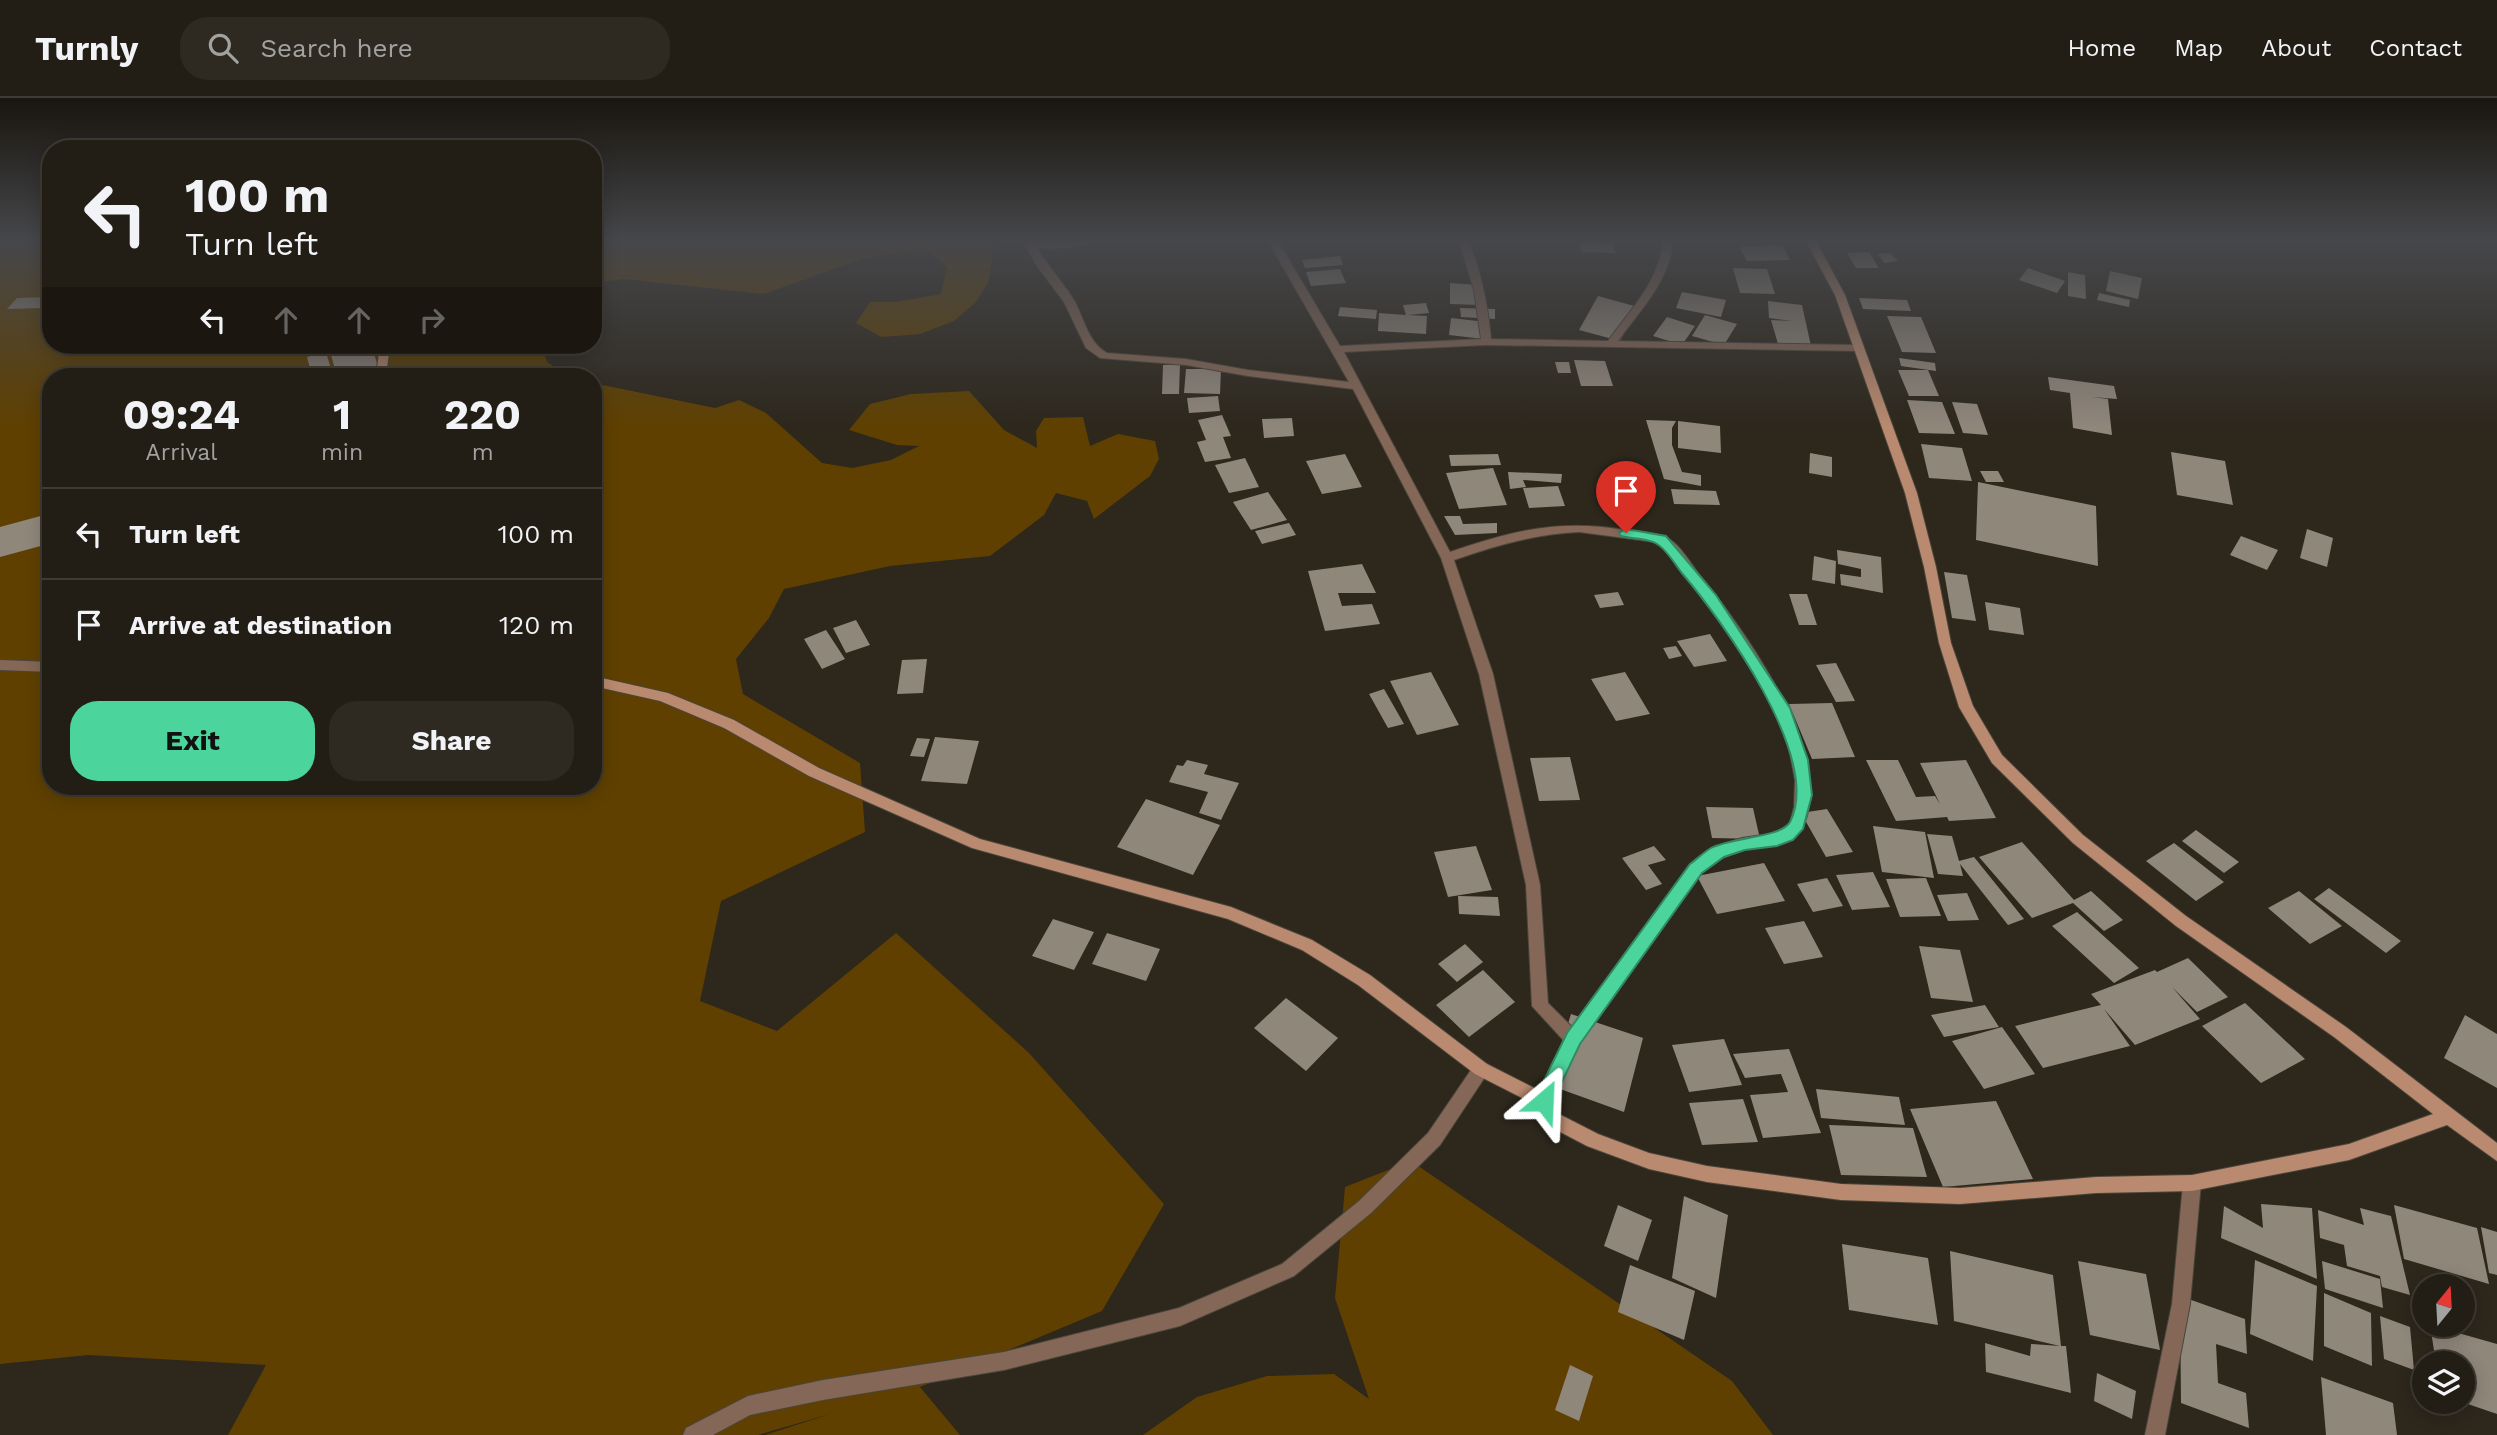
<!DOCTYPE html>
<style>
:root{--surface:#221d15;--page:#2e2a22;--text:#f1f3f6;--muted:#a2a2a0;--line:#3f3b34;--accent:#4bd49b}
body{margin:0;font-family:"Work Sans",sans-serif;background:var(--page);color:var(--text);height:100vh;display:flex;flex-direction:column;font-size:26px;white-space:nowrap}
*{box-sizing:border-box;margin:0}
p{font-size:23px;color:var(--muted)}
.icon{flex:none;width:38px;height:38px;fill:none;stroke:currentColor;stroke-width:2;stroke-linecap:round;stroke-linejoin:round}
.map{position:relative;flex:1;overflow:hidden}
.sheet{position:absolute;left:42px;top:270px;width:560px;height:427px;display:flex;flex-direction:column;background:var(--surface);border-radius:28px;box-shadow:0 4px 18px #0003,0 0 0 2px var(--line)}
.sheet>*{flex:none}
.guide{position:absolute;left:42px;top:42px;width:560px;height:214px;border-radius:28px;box-shadow:0 4px 18px #0003,0 0 0 2px var(--line);background:#221d15;color:var(--text);overflow:hidden}
.needle{width:46px;rotate:18deg}
.buttons{position:absolute;left:2412px;top:1176px;display:grid;gap:14px}
.buttons a{display:grid;place-items:center;width:63px;height:63px;border-radius:50%;background:var(--surface);box-shadow:0 4px 18px #0003,0 0 0 2px var(--line);font-size:35px}
.pin{position:absolute;display:grid;place-items:center;width:60px;height:60px;color:#fff;margin:-72px -30px;border-radius:50% 50% 50% 0;rotate:-45deg;box-shadow:0 0 7px #0007}
.pin .icon{rotate:45deg}
.me{position:absolute;width:77px;margin:-38px;rotate:26deg;stroke-linejoin:round;filter:drop-shadow(0 0 5px #0008)}
.turn{display:flex;align-items:center;gap:24px;height:147px;padding:0 28px;font-size:32px}
.turn .icon{width:91px;height:91px;stroke-width:2.5}
.turn b{display:block;font-size:49px;line-height:60px}
.lanes{display:flex;align-items:center;height:66px;padding:0 28px;background:#0003;justify-content:center;gap:35px;direction:ltr}
.lanes .off{opacity:.35}
.eta{display:flex;justify-content:space-evenly;align-items:center;height:119px;text-align:center}
.eta b{font-size:42px;font-weight:700;line-height:49px}
.primary-button{display:flex;gap:14px;margin-top:auto;padding:14px 28px}
.primary-button a{flex:1;height:80px;border-radius:28px;background:var(--accent);color:#111;font-size:28px;font-weight:700;line-height:80px;text-align:center}
.primary-button a+a{background:var(--page);color:var(--text)}
ul{padding:0;list-style:none}
li{display:flex;align-items:center;gap:21px;height:91px;padding:0 28px;border-top:2px solid var(--line)}
li div{flex:1}
li b{display:block;font-size:26px}
li em{font-style:normal}
header{display:flex;align-items:center;gap:42px;box-sizing:border-box;height:98px;padding:0 35px;background:var(--surface);border-bottom:2px solid var(--line)}
header strong{font-size:33px}
nav{display:flex;gap:38px;margin-inline-start:auto;font-size:24px}
.search{width:490px;height:63px;background:var(--page);display:flex;align-items:center;gap:18px;box-sizing:border-box;padding:0 24px;border-radius:28px;color:var(--muted);font-size:26px}
.map>svg:first-child{display:block}
.green{fill:#5f4000}
.building{fill:#90877b}
.lines{fill:none;stroke-linecap:round;stroke-linejoin:round}
.street-casing{stroke:#4a453a;stroke-width:2}
.secondary-casing{stroke:#4a453a;stroke-width:2}
.street{fill:#846756;fill-rule:evenodd}
.secondary{fill:#b98a6f;fill-rule:evenodd}
.route{fill:#4bd49b;stroke:#318a65;stroke-width:2}
</style>
<header>
<strong>Turnly</strong>
<div class="search"><svg class="icon" aria-label="search" viewBox="0 0 24 24"><circle cx="10" cy="10" r="6"/><path d="M15 15l6 6"/></svg>Search here</div>
<nav><a>Home</a><a>Map</a><a>About</a><a>Contact</a></nav>
</header>
<div class="map">
<svg width="2497" height="1337" viewBox="0 0 2497 1337">
<rect width="100%" height="100%" fill="#2d271c"/>
<path class="green" d="M0,143H51V247H542L547,264L567,278H51V688H593V285L715,310L739,302L766,315L822,365L852,370L891,362L919,348L897,347L849,332L870,306L911,296L969,293L1004,332L1037,350L1036,333L1044,320L1083,319L1090,348L1118,336L1155,343L1159,361L1150,378L1094,421L1087,403L1056,395L1044,417L990,458L890,468L784,491L769,520L736,561L743,596L860,665L865,734L721,803L700,903L777,933L896,835L1029,955L1164,1106L1102,1213L920,1289L960,1337H765L830,1316L758,1337H228L266,1267L88,1257L0,1266Z
M593,143H994L989,183L976,204L954,223L920,236L881,239L856,225L870,204H896L941,196L947,169L926,151L864,160L764,196L624,181L593,185Z
M1411,1063L1732,1283L1773,1337H1143L1197,1299L1267,1278L1334,1276L1369,1301L1335,1200L1345,1089Z"/>
<path class="building" d="M1579,144L1613,145L1615,155L1581,154Z
M1782,147L1790,162L1747,163L1739,149Z
M1869,154L1879,170H1856L1847,155Z
M1890,155L1898,163L1885,165L1877,156Z
M1340,158L1343,167L1305,170L1302,162Z
M1733,170L1767,171L1775,196L1740,195Z
M2028,170L2065,183L2057,195L2019,182Z
M1340,171L1346,185L1311,188L1306,174Z
M2110,173L2142,180L2138,201L2106,193Z
M2068,174L2085,177L2086,201L2068,198Z
M1450,185L1480,187V207L1450,206Z
M1682,194L1726,202L1721,219L1676,210Z
M2099,195L2130,202L2129,209L2097,202Z
M1598,198L1638,209L1620,243L1579,232Z
M51,199L42,210L7,211L17,200Z
M1859,200L1907,202L1911,213L1863,211Z
M1768,203L1802,207L1811,248L1778,246L1771,222L1793,223L1769,220Z
M1426,205L1429,215L1408,217L1427,218L1426,236L1378,233L1379,215L1406,217L1403,207Z
M1340,209L1377,212L1376,221L1338,218Z
M1460,210L1495,211V221L1461,219Z
M1705,217L1737,226L1724,247L1692,238Z
M1887,218L1921,219L1936,255L1902,254Z
M1667,219L1695,228L1682,247L1653,238Z
M1451,220L1486,224L1484,241L1449,237Z
M294,247H314L318,252L303,258Z
M340,247H371L378,268L337,278L329,250Z
M326,254L333,278H312L307,259Z
M1899,260L1935,265L1936,273L1901,268Z
M1574,262L1605,263L1613,288H1581Z
M1555,264H1569L1571,275H1558Z
M1180,266L1179,296H1162L1163,267Z
M1186,271H1221L1220,296L1184,295Z
M1898,272H1928L1939,298H1909Z
M2048,279L2114,288L2117,301L2092,299L2108,301L2112,337L2073,330L2070,295L2050,292Z
M1218,298L1220,313L1189,315L1187,300Z
M1907,302L1942,304L1955,336L1919,335Z
M1952,304L1977,306L1988,337L1963,335Z
M1222,317L1231,338L1223,339L1231,360L1205,364L1197,344L1206,342L1198,322Z
M1292,320L1294,338L1264,340L1262,321Z
M1646,322L1676,323L1672,330V347L1682,374L1701,377V388L1664,381Z
M1678,323L1720,328L1721,355L1678,350Z
M1921,346L1962,350L1972,383L1929,380Z
M2171,354L2225,363L2233,407L2177,397Z
M1810,355L1832,359V379L1809,375Z
M1345,356L1362,389L1322,396L1306,363Z
M1498,356L1501,367L1451,368L1449,357Z
M1245,360L1259,389L1229,395L1215,367Z
M1493,370L1507,407L1459,411L1446,375Z
M1980,373H1998L2004,384H1986Z
M1508,374L1562,376L1561,385L1523,382L1526,389L1510,391Z
M1978,384L2096,408L2098,468L1976,442Z
M1558,388L1565,408L1529,410L1523,390Z
M1671,391L1716,393L1720,407L1674,406Z
M1268,394L1287,422L1251,432L1233,404Z
M48,416V446L0,459V429Z
M1444,418H1460L1463,426L1497,425V435L1455,437Z
M1289,425L1296,437L1262,446L1255,433Z
M2307,431L2333,440L2327,469L2300,460Z
M2241,438L2278,452L2267,472L2230,457Z
M1837,452L1881,459L1883,495L1841,487L1840,476L1861,479V471L1838,466Z
M1814,458L1836,463L1835,486L1812,482Z
M1362,466L1376,495H1338L1342,508L1372,506L1380,526L1325,533L1308,473Z
M1944,474L1967,477L1976,523L1952,520Z
M1618,494L1624,507L1600,510L1594,497Z
M1789,496H1807L1817,527H1799Z
M1985,504L2020,510L2024,537L1989,532Z
M856,522L870,547L846,555L833,530Z
M826,532L845,561L822,571L804,541Z
M1710,536L1727,563L1694,569L1677,543Z
M1676,548L1682,558L1669,561L1663,550Z
M927,561L923,595L897,596L902,562Z
M1836,565L1855,603L1836,604L1816,567Z
M1431,574L1459,627L1417,637L1390,583Z
M1625,574L1650,616L1616,623L1591,581Z
M1384,591L1404,626L1388,630L1369,596Z
M1832,605L1855,659L1812,661L1789,606Z
M935,639L979,643L967,686L921,683Z
M917,640L930,641L924,659L910,658Z
M1570,659L1580,702L1539,703L1530,660Z
M1187,662L1208,667L1204,676L1239,685L1221,722L1199,715L1208,694L1169,684L1177,667L1183,668Z
M1866,662H1898L1916,699L1935,698L1940,706L1920,665L1966,662L1996,720L1949,723L1947,719L1896,723Z
M1146,701L1220,727L1193,777L1117,749Z
M1706,709L1753,710L1760,741L1712,740Z
M1827,711L1853,754L1826,759L1801,715Z
M1873,728L1925,734L1934,780L1882,774Z
M2196,732L2239,764L2224,775L2182,743Z
M1927,736L1952,738L1959,763L1974,759L2024,821L2008,827L1960,766L1963,778L1938,776Z
M2022,744L2074,802L2091,793L2123,822L2104,833L2073,805L2032,820L1979,759Z
M2174,745L2224,784L2196,803L2146,763Z
M1476,748L1492,792L1448,799L1434,754Z
M1654,748L1666,762L1648,767L1662,786L1646,792L1622,760Z
M1764,765L1785,803L1717,816L1697,778Z
M1873,774L1890,809L1852,812L1836,777Z
M1827,780L1843,808L1813,814L1797,786Z
M1926,780L1941,818L1900,819L1886,781Z
M2329,790L2401,843L2386,855L2314,801Z
M2299,793L2342,828L2310,846L2268,810Z
M1967,795L1979,822L1948,823L1937,797Z
M1458,798L1498,799L1500,818L1459,816Z
M2077,814L2139,870L2114,885L2052,828Z
M1053,821L1094,834L1074,872L1032,858Z
M1804,823L1823,859L1784,866L1765,830Z
M1107,835L1160,851L1146,883L1092,866Z
M1465,846L1483,864L1457,884L1438,866Z
M1919,848L1960,852L1973,904L1931,900Z
M2188,860L2228,899L2197,914L2172,889L2200,921L2135,947L2104,911L2130,948L2043,970L2015,928L2101,907L2091,896L2155,872L2157,874Z
M1483,872L1515,904L1469,939L1436,907Z
M1286,900L1338,940L1306,973L1254,930Z
M2245,905L2305,961L2261,985L2202,928Z
M1985,907L1999,929L1944,939L1931,917Z
M1571,916L1643,940L1624,1014L1549,987Z
M2465,917L2497,936V990L2444,960Z
M2002,929L2035,976L1984,991L1952,943Z
M1724,941L1742,987L1689,994L1672,947Z
M1789,951L1821,1035L1763,1040L1750,997L1788,994L1781,976L1745,980L1733,956Z
M1816,991L1899,999L1905,1027L1821,1020Z
M1743,1001L1758,1044L1702,1047L1689,1005Z
M1996,1003L2033,1081L1943,1089L1910,1011Z
M1829,1027L1913,1030L1927,1079L1841,1077Z
M1684,1098L1728,1117L1716,1200L1672,1180Z
M2261,1106L2312,1110L2317,1181L2221,1140L2224,1108L2263,1130Z
M1618,1107L1652,1122L1638,1163L1604,1148Z
M2394,1107L2477,1130L2489,1186L2404,1161Z
M2360,1110L2391,1118L2410,1197L2382,1189L2380,1178L2347,1168L2344,1147L2320,1140L2318,1112L2364,1127Z
M2481,1129L2497,1134V1177L2489,1175Z
M1842,1146L1928,1160L1938,1227L1849,1212Z
M1950,1153L2053,1177L2061,1248H2066L2071,1295L1986,1274L1985,1245L2030,1258L2031,1246L2060,1248L1954,1223Z
M2255,1162L2317,1188L2313,1263L2250,1236Z
M2078,1163L2146,1176L2160,1252L2090,1237Z
M2322,1163L2380,1181L2383,1210L2325,1191Z
M1630,1167L1695,1193L1684,1242L1618,1214Z
M2324,1195L2371,1215L2372,1268L2324,1248Z
M2180,1198L2245,1221L2247,1256L2216,1246L2218,1285L2246,1295L2249,1330L2181,1305Z
M2380,1218L2410,1229L2414,1272L2384,1261Z
M2430,1227L2497,1246V1316L2462,1304V1265H2436Z
M1570,1267L1593,1278L1579,1323L1555,1312Z
M2097,1275L2136,1293L2132,1321L2094,1303Z
M2321,1279L2393,1305L2397,1337H2326Z"/>
<g class="lines">
<defs>
<path id="street" d="M1023,143L1056,145L1095,143L1090,146L1056,151L1037,149C1048,169 1064,185 1075,204C1085,223 1088,244 1107,255L1186,261L1248,272L1349,284L1268,143H1278L1340,248L1481,241L1474,192L1459,143H1469C1481,175 1488,207 1491,241L1608,243C1631,211 1659,184 1663,143H1673C1669,184 1641,211 1618,243L1859,247L1864,250L1859,253L1486,247L1344,254L1450,454C1514,432 1559,421 1626,432C1638,434 1651,434 1663,438C1680,444 1691,467 1702,480C1744,532 1834,656 1804,726C1792,753 1762,746 1739,753C1726,757 1713,765 1703,774C1686,790 1673,815 1659,834C1634,870 1601,909 1579,946C1567,965 1559,988 1550,1008L1544,1011L1538,1008L1536,1003L1564,943L1532,908L1526,787L1479,576L1441,460L1353,291L1248,278L1186,267L1100,260L1086,250L1064,204L1037,168ZM1579,434L1655,444L1668,454L1723,527L1761,587L1777,619L1789,651L1795,682L1794,709L1790,725L1776,735L1742,740L1724,746L1691,767L1572,929L1548,905L1540,787L1493,576L1454,462C1495,448 1535,436 1579,434Z
M0,562L51,564V574L0,572Z
M1481,963L1487,966L1489,971L1487,976L1440,1047L1371,1115L1294,1178L1180,1228L1004,1272L823,1302L750,1317L713,1337H683L686,1330L748,1298L823,1282L1004,1254L1179,1210L1282,1166L1359,1103L1428,1035L1475,966Z
M2192,1077L2198,1079L2201,1085L2190,1206L2165,1337H2145L2172,1206L2183,1085L2186,1079Z"/>
<path id="secondary" d="M1806,143H1816L1845,197L1917,395L1936,469L1951,545L1973,608L2002,657L2083,737L2186,818L2346,929L2497,1045V1063L2447,1027L2349,1062L2192,1093L2096,1095L1960,1106L1841,1102L1707,1084L1649,1071L1587,1048L1545,1026L1538,1008L1475,976L1358,887L1302,852L1228,821L972,750L809,678L724,630L660,603L593,588V578L668,595L734,622L819,670L980,741L1231,809L1312,842L1370,877L1487,966L1550,998L1557,1015L1598,1036L1649,1055L1707,1068L1841,1086L1960,1090L2096,1079L2192,1077L2349,1046L2433,1016L2334,939L2176,828L2073,745L1992,665L1959,609L1939,545L1924,469L1905,395L1835,197Z
M380,247H390L386,278H376Z"/>
</defs>
<use href="#street" class="street-casing"/>
<use href="#secondary" class="secondary-casing"/>
<use href="#street" class="street"/>
<use href="#secondary" class="secondary"/>
</g>
<linearGradient id="sky" x2="0" y2="1"><stop stop-color="#19150f"/><stop offset="0.43" stop-color="#46474b"/><stop offset="1" stop-color="#46474b" stop-opacity="0"/></linearGradient>
<rect width="2497" height="330" fill="url(#sky)"/>
<path class="route" d="M1626,431L1666,438L1716,497L1790,610L1808,662L1812,697L1803,731L1793,742L1777,748L1745,752L1724,759L1702,775L1580,946L1550,1009L1544,1012L1537,1009L1534,1003L1567,935L1690,766C1697,761 1704,754 1711,750C1731,739 1781,740 1790,724C1823,660 1721,521 1681,474C1675,466 1666,451 1657,446C1648,440 1631,441 1621,438L1619,435Z"/>
</svg>
<div class="buttons">
<a><svg class="needle" viewBox="-14 -14 28 28"><path d="M0-13l5 13h-10z" fill="#e53935"/><path d="M0 13l5-13h-10z" fill="#a2a2a0"/></svg></a>
<a><svg class="icon" aria-label="layers" viewBox="0 0 24 24"><path d="M12 4l9 5-9 5-9-5zM3 14l9 5 9-5"/></svg></a>
</div>
<div class="pin" style="left:1626px;top:435px;background:#d93025"><svg class="icon" aria-label="arrive" viewBox="0 0 24 24"><path d="M6 21V4h12l-3 4 3 4H6"/></svg></div>
<svg class="me" style="left:1544px;top:1003px" viewBox="-20 -20 40 40"><path d="M0-17L14 15 0 8-14 15z" fill="#4bd49b" stroke="#fff" stroke-width="4"/></svg>
<div class="guide">
<div class="turn"><svg class="icon" aria-label="left" viewBox="0 0 24 24"><path d="M17 20v-9H6M10 6l-5 5 5 5"/></svg><div><b>100 m</b>Turn left</div></div>
<div class="lanes"><svg class="icon" aria-label="left" viewBox="0 0 24 24"><path d="M17 20v-9H6M10 6l-5 5 5 5"/></svg><svg class="icon off" aria-label="ahead" viewBox="0 0 24 24"><path d="M12 20V5M6 11l6-6 6 6"/></svg><svg class="icon off" aria-label="ahead" viewBox="0 0 24 24"><path d="M12 20V5M6 11l6-6 6 6"/></svg><svg class="icon off" aria-label="right" viewBox="0 0 24 24"><path d="M7 20v-9h11M14 6l5 5-5 5"/></svg></div>
</div>
<section class="sheet">
<div class="eta">
<div><b>09:24</b><p>Arrival</p></div>
<div><b>1</b><p>min</p></div>
<div><b>220</b><p>m</p></div>
</div>
<ul>
<li><svg class="icon" aria-label="left" viewBox="0 0 24 24"><path d="M17 20v-9H6M10 6l-5 5 5 5"/></svg><div><b>Turn left</b></div><em>100 m</em></li>
<li><svg class="icon" aria-label="arrive" viewBox="0 0 24 24"><path d="M6 21V4h12l-3 4 3 4H6"/></svg><div><b>Arrive at destination</b></div><em>120 m</em></li>
</ul>
<div class="primary-button"><a>Exit</a><a>Share</a></div>
</section>
</div>
